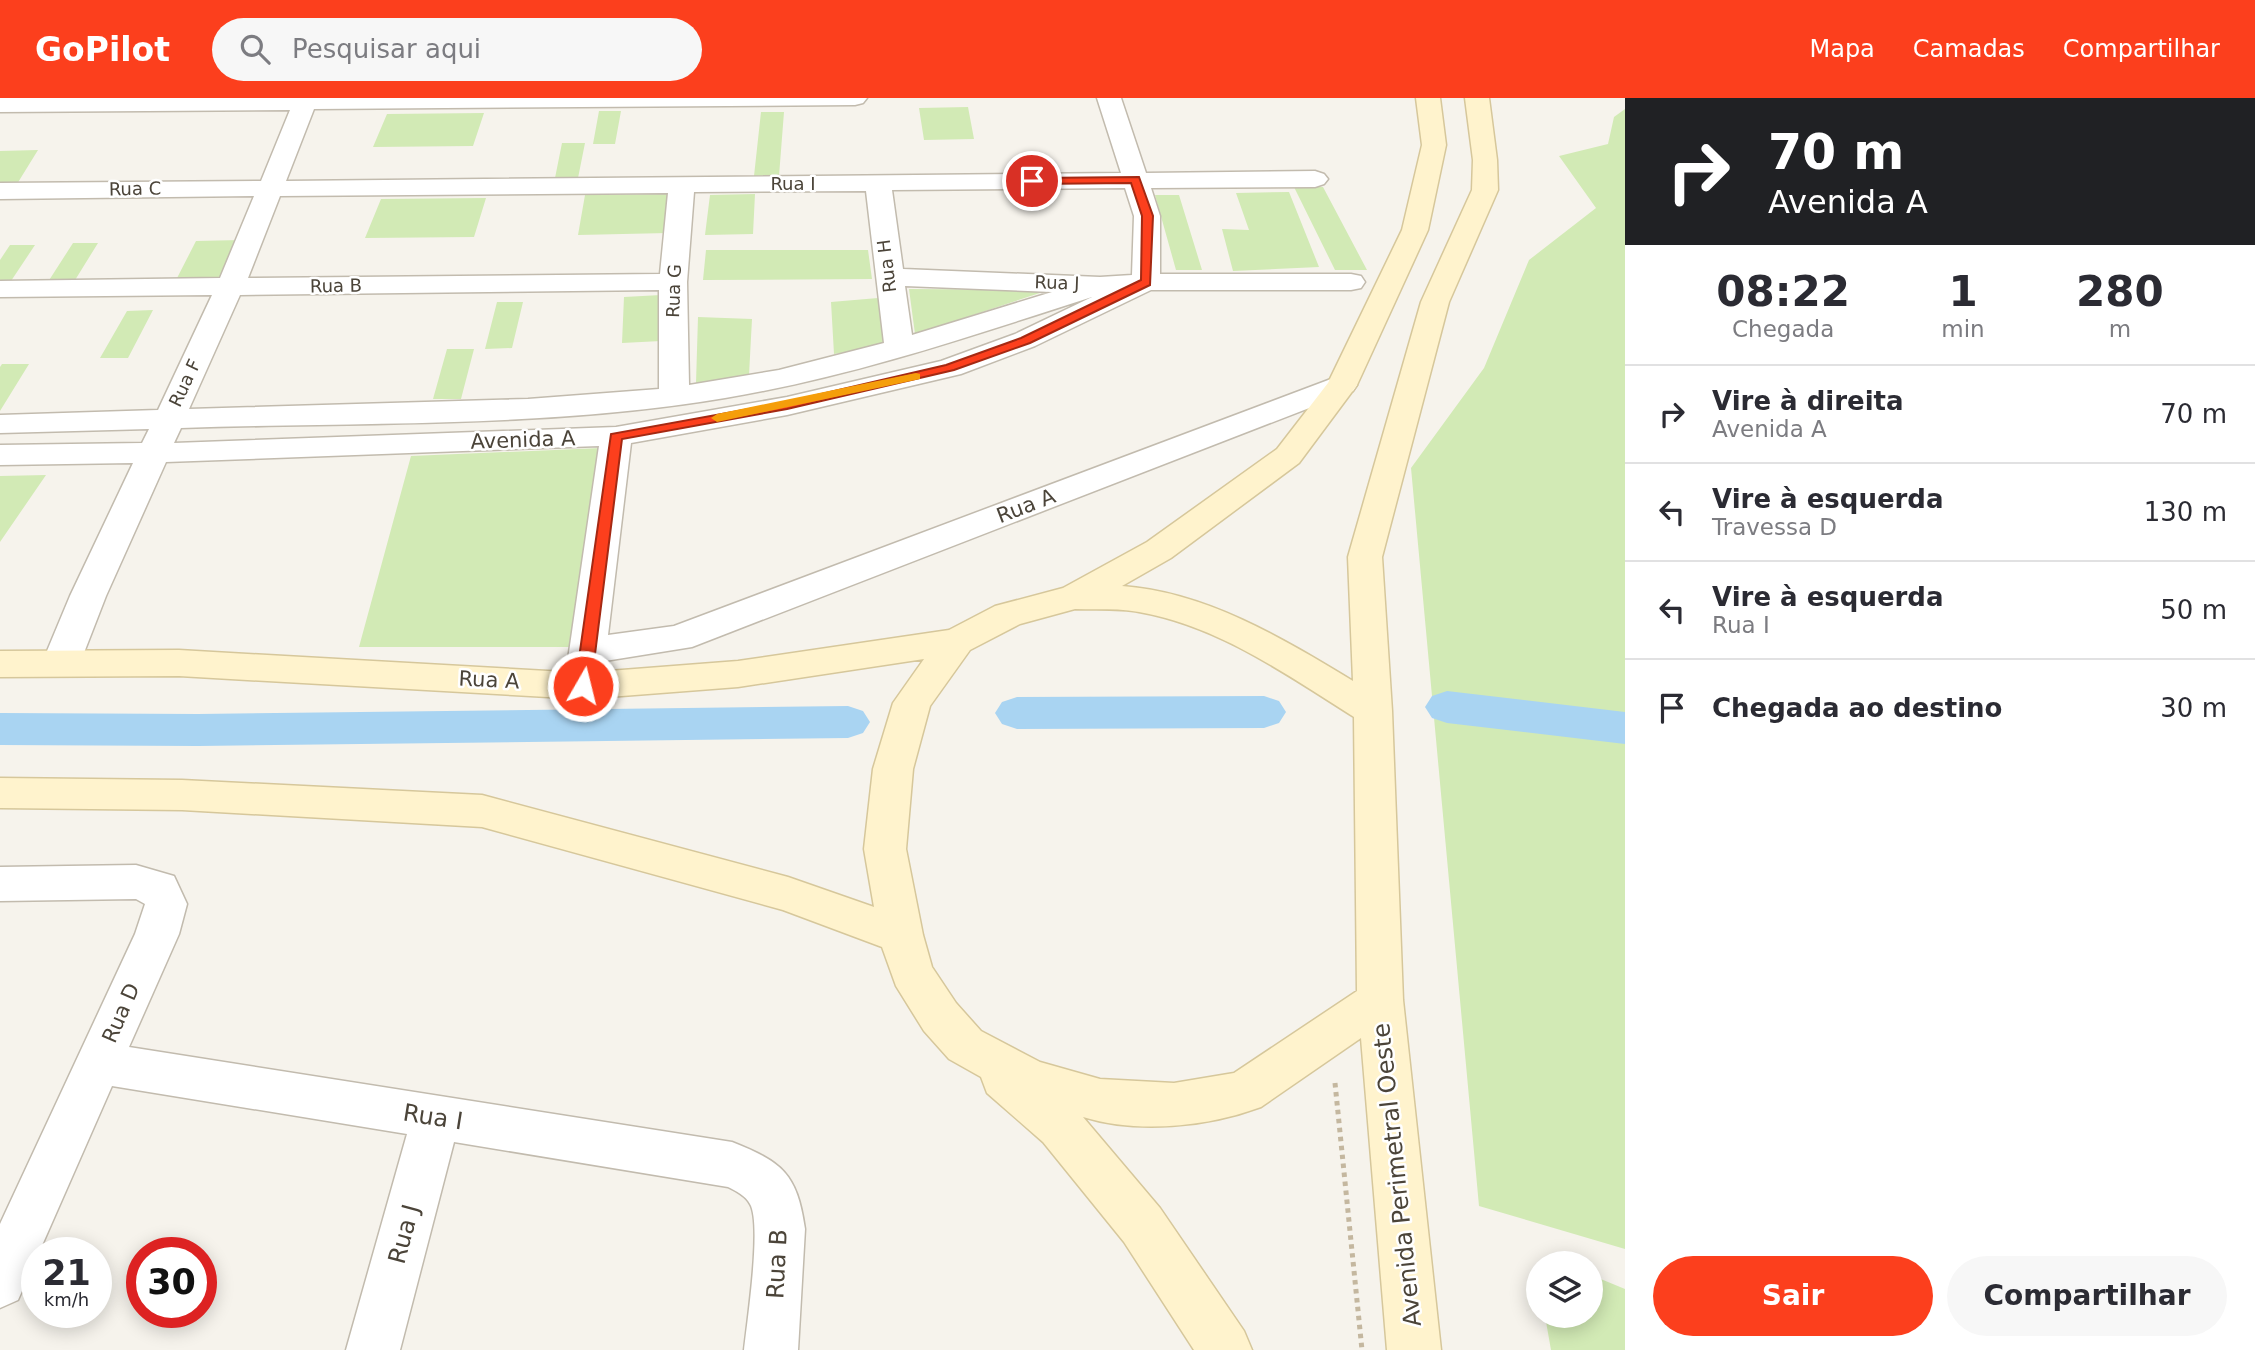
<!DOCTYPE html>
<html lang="pt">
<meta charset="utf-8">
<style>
:root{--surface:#fff;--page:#f7f7f7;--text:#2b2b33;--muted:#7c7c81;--line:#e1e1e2;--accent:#fc3f1d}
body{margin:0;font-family:"DejaVu Sans",sans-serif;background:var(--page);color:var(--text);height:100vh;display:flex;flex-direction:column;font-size:26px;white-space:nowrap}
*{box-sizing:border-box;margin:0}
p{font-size:23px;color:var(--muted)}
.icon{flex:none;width:38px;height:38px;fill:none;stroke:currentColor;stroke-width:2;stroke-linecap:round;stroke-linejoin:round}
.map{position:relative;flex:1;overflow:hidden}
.sheet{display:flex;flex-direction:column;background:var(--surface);width:630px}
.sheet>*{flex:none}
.top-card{background:#202124;color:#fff;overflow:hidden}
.buttons{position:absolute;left:1526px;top:1153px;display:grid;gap:14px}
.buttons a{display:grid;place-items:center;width:77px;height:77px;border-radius:50%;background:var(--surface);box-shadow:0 4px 18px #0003;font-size:35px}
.speed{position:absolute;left:21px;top:1139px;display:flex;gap:14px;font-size:35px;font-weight:700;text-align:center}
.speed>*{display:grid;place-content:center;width:91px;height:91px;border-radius:50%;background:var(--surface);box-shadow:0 4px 18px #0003;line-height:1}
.speed small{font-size:18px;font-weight:400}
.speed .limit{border:10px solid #d22;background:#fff;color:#111}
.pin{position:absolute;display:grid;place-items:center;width:60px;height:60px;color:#fff;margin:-30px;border:4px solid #fff;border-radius:50%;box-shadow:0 2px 7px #0007}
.me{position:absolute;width:77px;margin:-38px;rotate:8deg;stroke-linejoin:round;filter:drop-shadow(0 0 5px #0008)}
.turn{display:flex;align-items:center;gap:24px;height:147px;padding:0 28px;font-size:32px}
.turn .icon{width:91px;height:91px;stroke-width:2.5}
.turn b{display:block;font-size:49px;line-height:60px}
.eta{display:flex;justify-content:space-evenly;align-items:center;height:119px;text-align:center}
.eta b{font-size:42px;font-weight:800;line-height:49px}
.cta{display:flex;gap:14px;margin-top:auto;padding:14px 28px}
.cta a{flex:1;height:80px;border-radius:42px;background:var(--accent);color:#fff;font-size:28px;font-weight:800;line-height:80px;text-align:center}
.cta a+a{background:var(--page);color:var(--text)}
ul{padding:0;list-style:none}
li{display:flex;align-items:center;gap:21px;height:98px;padding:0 28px;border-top:2px solid var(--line)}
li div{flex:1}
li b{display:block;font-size:26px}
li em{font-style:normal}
header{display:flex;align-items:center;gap:42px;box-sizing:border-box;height:98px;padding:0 35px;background:var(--accent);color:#fff}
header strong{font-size:33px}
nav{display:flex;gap:38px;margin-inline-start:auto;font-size:24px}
.search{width:490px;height:63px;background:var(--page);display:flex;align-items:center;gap:18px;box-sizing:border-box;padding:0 24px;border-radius:38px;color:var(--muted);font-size:26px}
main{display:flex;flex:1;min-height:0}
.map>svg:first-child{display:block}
.green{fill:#d2eab5}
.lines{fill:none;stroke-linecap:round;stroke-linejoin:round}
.canal{fill:#a9d4f2;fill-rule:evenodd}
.minor-casing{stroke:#c2bbae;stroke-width:3}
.secondary-casing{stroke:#d6c79b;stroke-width:3}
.path{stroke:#c4b79f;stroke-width:5;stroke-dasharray:4.5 4.5;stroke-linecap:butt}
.minor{fill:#fff;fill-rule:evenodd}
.secondary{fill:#fff3cd;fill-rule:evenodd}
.route{fill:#fc3f1d;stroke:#a42913;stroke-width:2}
.slow{fill:#f59e0b}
.labels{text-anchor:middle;stroke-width:5;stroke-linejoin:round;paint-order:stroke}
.far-street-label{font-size:18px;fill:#4b4439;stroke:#fff}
.street-label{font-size:21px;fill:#4b4439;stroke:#fff}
.near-street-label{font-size:24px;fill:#4b4439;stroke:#fff}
</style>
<header>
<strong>GoPilot</strong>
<div class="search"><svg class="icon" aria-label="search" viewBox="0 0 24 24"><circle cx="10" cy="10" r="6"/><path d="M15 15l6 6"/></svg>Pesquisar aqui</div>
<nav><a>Mapa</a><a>Camadas</a><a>Compartilhar</a></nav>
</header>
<main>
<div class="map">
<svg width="1625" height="1252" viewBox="0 0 1625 1252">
<rect width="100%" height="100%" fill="#f6f3ec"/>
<path class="green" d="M968,9L974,41L924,42L919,10Z
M1625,11V1151L1479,1108L1411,370L1484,270L1529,162L1596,110L1559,58L1608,46L1614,19Z
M599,13H621L615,46H593Z
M761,14H784L779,78H754Z
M484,15L473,48L373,49L387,16Z
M562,45H585L578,80H555Z
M38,52L17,86L0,87V53Z
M1294,89H1323L1367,172H1335Z
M1289,94L1319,169L1233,173L1222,131L1249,132L1236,95Z
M673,96L668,135L578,137L585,97Z
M755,96L753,136L705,137L710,97Z
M1155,97H1179L1202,172H1176Z
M486,100L474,139L365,140L381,101Z
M241,142L221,184H175L196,143Z
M73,145H98L72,187H46Z
M10,147H35L7,189H0V162Z
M706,152H868L872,181L703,182Z
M909,191L1049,192L915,236Z
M661,197V243L622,245L624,199Z
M878,200L885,248L834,256L831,204Z
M497,204H523L512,250L485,251Z
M153,212L128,260H100L127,213Z
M698,219L752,221L749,277L696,285Z
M447,251H474L461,301H433Z
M2,266H29L0,313V269Z
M601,350L577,549H359L411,358Z
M46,377L0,444V378Z
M1591,1177L1625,1191V1252H1551L1545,1218H1591Z"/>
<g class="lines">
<path class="canal" d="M1447,593L1625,614V646L1447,625L1432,620L1425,609L1432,598Z
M1264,598L1279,603L1286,614L1279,625L1264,630L1017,631L1002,626L995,615L1002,604L1017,599Z
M848,608L863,613L870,624L863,635L848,640L198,648L0,647V615L198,616Z"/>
<defs>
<path id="minor" d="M0,0H867L863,5L855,7L314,11L286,83L1121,75L1097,0H1121L1146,75L1315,73L1324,76L1328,81L1324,86L1315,89L1151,90L1160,118V176H1351L1361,178L1365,184L1361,190L1351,192H1151L1035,248L961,276L787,317L631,345L608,537L674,528L1331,281L1342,278L1353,281L1357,287L1353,293L692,549L605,563L604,575L598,584L585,588L572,584L566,575L599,348L166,364L106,498L80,565L74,574L61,578L48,574L42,565L70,498L133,365L0,367V347L142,345L149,331L0,335V317L158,312L212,197L0,199V183L220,180L254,98L0,101V85L261,83L290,12L0,14ZM1125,90L1134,118L1132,177L1100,179L903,171L892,92ZM866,93L884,245L779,272L689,287L687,184L694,94ZM668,95L660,176L248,180L280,98ZM905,188L1052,194L912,237ZM659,192V291L528,301L189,311L240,197ZM1092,199L1015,236L941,263L787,299L616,329L174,345L181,330C361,324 548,330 725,300C851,279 971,238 1092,199Z
M136,767L174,778L187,806L179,836L129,949L732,1044C782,1064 797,1075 805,1131L798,1252H744C747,1224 762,1126 750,1106C746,1098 736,1093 728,1089L454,1044L400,1252H346L407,1036L112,988L18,1202L0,1210V1126L135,836L145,806L136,801L0,803V769Z"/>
<path id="secondary" d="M1416,0H1440L1446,47L1428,132L1357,287L1299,365L1171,460L1122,488C1206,494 1282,540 1353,583L1348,459L1421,204L1472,92L1473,62L1465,0H1489L1497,62L1498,92L1449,204L1382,459L1392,613L1403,902L1441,1252H1387L1361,940L1261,1009C1207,1029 1138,1036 1083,1019L1160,1110L1244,1233L1252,1252H1194L1124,1144L1043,1044L987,995L981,979L949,961L924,933L896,888L882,849L783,812L482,729L182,712L0,710V680L182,682L482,697L788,779L874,809L864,751L873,671L893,605L924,561L738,589L583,601L179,578L0,579V553L179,552L583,575L738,563L949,532L995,508L1063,490L1147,444L1277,351L1328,285L1402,132L1422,47ZM1075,511C1096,512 1118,510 1139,514C1219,528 1287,577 1354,619L1357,893L1234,975L1174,985L1100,981L1040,964L981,933L956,905L932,869L923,837L906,751L913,671L930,608L970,552L1020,526Z"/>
</defs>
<use href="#minor" class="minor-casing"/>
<use href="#secondary" class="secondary-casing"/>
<path class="path" d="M1335,985L1362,1252"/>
<use href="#minor" class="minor"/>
<use href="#secondary" class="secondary"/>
</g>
<path class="route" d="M1139,79L1153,118L1150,187L1030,245L954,272L787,311L622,341L591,588L589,592H578L575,588L611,336L787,304L946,267L1021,240L1141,182L1142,118L1131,85L1032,86L1027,83L1032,80Z"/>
<path class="slow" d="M916,275L920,276V281L717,324L711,320L717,316Z"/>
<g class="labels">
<g class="far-street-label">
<text x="793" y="92">Rua I</text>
<text transform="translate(135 91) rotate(-1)" y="6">Rua C</text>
<text transform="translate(887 168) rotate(-97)" y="6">Rua H</text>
<text transform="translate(1057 185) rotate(2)" y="6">Rua J</text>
<text transform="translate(336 188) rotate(-1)" y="6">Rua B</text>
<text transform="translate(674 193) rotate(-88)" y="6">Rua G</text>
<text transform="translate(185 285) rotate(-65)" y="6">Rua F</text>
</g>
<g class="street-label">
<text transform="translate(523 342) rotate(-2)" y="7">Avenida A</text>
<text transform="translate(1026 408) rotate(-21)" y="7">Rua A</text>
<text transform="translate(489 582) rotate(3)" y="7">Rua A</text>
<text transform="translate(121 915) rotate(-66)" y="7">Rua D</text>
</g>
<g class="near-street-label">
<text transform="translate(433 1019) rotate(9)" y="8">Rua I</text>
<text transform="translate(1397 1077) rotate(-96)" y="8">Avenida Perimetral Oeste</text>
<text transform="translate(404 1136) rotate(-75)" y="8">Rua J</text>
<text transform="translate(777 1166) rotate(-87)" y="8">Rua B</text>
</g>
</g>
</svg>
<div class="buttons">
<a><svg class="icon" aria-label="layers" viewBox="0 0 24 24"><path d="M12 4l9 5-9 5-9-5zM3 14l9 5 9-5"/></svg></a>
</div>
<div class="speed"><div>21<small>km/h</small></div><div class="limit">30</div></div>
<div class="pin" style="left:1032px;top:83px;background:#d93025"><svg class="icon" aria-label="arrive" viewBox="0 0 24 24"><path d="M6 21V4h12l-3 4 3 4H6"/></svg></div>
<svg class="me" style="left:583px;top:588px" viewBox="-20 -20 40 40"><circle r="17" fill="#fc3f1d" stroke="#fff" stroke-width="3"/><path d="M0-11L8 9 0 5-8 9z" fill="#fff"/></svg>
</div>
<section class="sheet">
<div class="top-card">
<div class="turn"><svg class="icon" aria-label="right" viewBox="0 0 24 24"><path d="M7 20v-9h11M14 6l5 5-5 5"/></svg><div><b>70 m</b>Avenida A</div></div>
</div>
<div class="eta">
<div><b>08:22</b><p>Chegada</p></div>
<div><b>1</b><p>min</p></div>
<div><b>280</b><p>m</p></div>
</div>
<ul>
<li><svg class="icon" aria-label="right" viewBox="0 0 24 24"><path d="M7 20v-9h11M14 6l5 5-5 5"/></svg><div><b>Vire à direita</b><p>Avenida A</p></div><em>70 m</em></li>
<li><svg class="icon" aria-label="left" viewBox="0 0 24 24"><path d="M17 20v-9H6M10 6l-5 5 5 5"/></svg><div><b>Vire à esquerda</b><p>Travessa D</p></div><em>130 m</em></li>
<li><svg class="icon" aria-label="left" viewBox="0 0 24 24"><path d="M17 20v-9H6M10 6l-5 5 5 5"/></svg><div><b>Vire à esquerda</b><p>Rua I</p></div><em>50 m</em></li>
<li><svg class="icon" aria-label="arrive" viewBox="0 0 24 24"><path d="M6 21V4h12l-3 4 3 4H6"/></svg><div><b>Chegada ao destino</b></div><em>30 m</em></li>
</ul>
<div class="cta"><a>Sair</a><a>Compartilhar</a></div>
</section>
</main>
